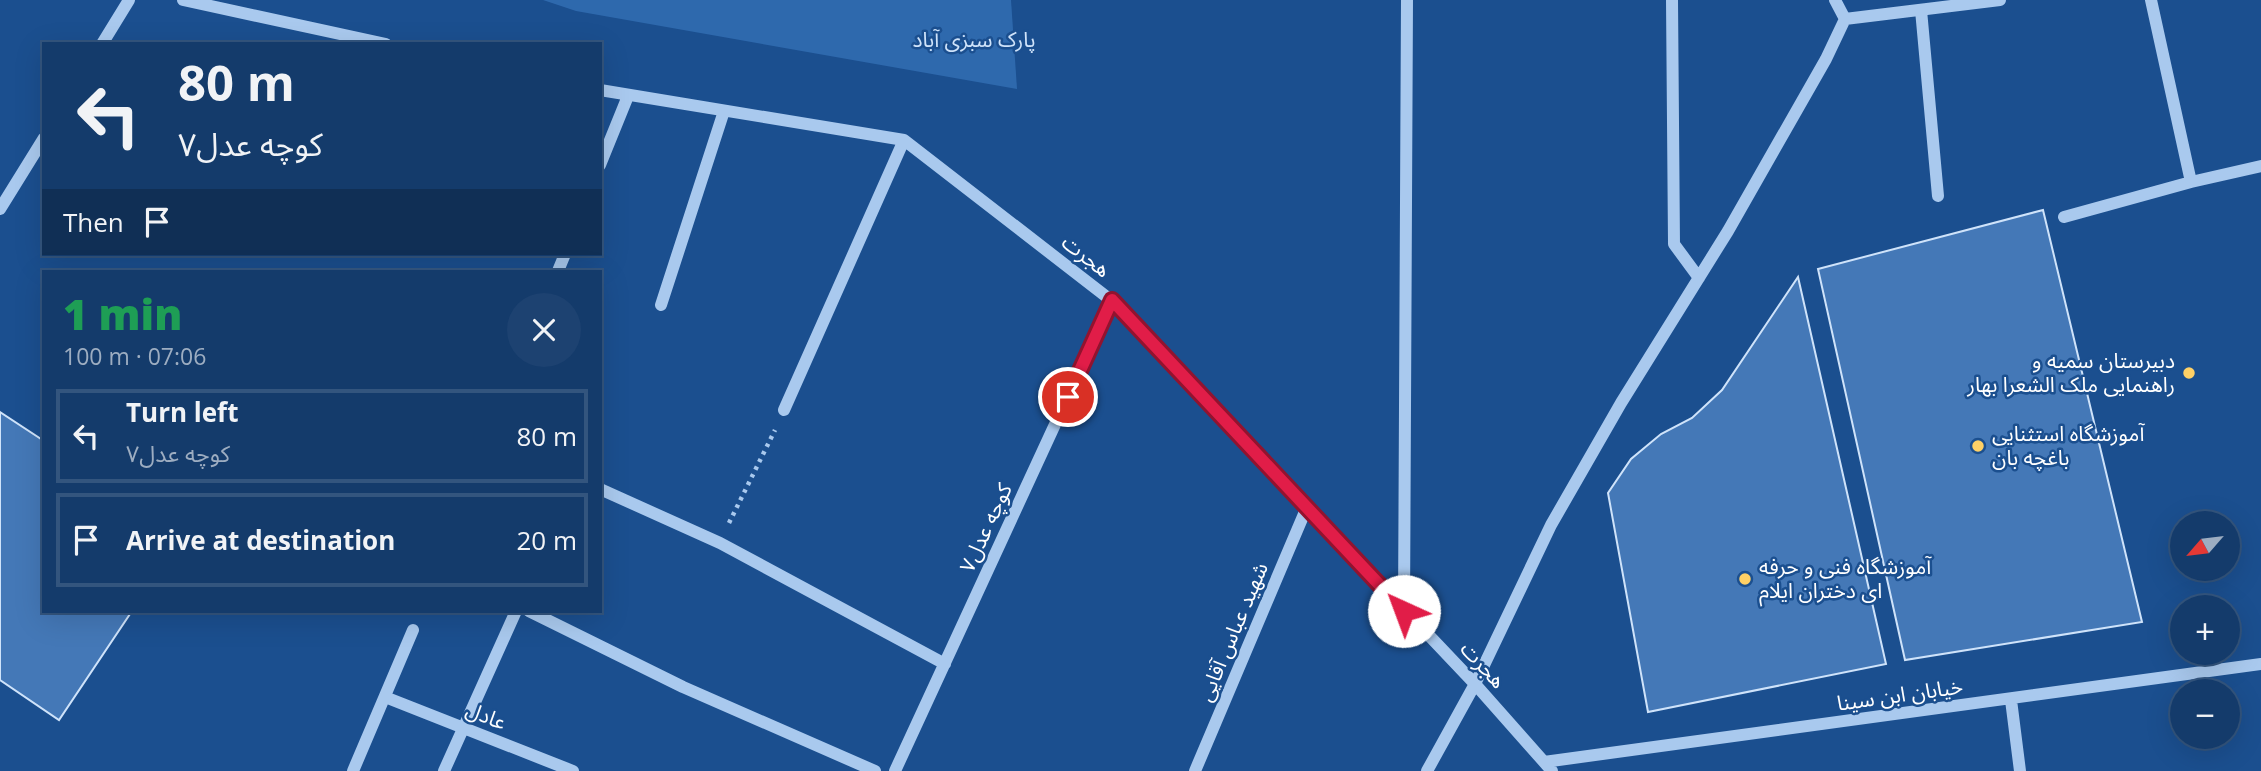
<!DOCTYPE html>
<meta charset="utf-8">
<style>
:root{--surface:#143b6b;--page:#1d4271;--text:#f1f3f6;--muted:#9dadc1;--line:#33557e}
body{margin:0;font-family:"Open Sans","Noto Sans Arabic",sans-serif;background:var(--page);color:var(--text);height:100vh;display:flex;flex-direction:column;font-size:26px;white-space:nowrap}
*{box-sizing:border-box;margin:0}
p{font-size:23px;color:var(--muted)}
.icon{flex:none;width:38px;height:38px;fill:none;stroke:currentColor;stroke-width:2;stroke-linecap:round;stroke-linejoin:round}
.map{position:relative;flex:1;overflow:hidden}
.sheet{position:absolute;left:42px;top:270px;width:560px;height:343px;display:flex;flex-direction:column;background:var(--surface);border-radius:0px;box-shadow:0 7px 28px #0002,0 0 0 2px var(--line)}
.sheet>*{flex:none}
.hud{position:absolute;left:42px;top:42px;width:560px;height:214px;border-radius:0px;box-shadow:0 7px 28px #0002,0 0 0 2px var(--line);background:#143b6b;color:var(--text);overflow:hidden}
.needle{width:46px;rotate:242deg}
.buttons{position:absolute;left:2170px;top:511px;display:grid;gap:14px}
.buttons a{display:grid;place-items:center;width:70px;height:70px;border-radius:50%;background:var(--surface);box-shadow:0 7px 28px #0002,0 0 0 2px var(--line);font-size:35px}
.pin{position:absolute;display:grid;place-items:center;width:60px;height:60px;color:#fff;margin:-30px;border:4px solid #fff;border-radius:50%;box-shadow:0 2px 7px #0007}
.me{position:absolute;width:77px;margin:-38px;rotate:317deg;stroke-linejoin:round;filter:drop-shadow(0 0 5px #0008)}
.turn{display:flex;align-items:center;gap:24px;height:147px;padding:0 21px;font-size:32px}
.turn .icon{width:91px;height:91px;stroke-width:2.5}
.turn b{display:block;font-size:49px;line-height:60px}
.then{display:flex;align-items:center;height:66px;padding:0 21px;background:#0003;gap:14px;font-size:26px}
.round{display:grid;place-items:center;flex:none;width:74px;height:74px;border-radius:37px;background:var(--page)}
.summary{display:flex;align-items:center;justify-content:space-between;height:119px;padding:0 21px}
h1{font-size:42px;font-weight:800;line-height:52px;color:#1e9e55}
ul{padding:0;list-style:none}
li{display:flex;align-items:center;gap:21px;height:94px;margin:0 14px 10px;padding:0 7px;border:4px solid var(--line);border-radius:0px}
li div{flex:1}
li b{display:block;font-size:26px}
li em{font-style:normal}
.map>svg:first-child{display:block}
.green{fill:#2e69ad}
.building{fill:#4478b7;stroke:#cfe3fa;stroke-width:2}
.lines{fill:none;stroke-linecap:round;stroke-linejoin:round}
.path{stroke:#a9c9ee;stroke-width:4.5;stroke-dasharray:3.5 5;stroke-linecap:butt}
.minor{stroke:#a9c9ee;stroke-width:12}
.route-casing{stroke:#92132f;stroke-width:18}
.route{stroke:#e11d48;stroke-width:12}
.poi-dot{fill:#ffd166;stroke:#1b4f8f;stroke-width:2.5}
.labels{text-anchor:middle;stroke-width:5;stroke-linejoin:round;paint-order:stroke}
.park-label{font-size:21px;fill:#cfe3fa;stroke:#1b4f8f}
.street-label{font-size:21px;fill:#fff;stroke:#1b4f8f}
.poi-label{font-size:21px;fill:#fff;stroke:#1b4f8f;text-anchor:start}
</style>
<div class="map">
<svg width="2261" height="771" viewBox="0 0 2261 771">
<rect width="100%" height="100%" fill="#1b4f8f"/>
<path class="green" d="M543,0H1011L1017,89L576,11Z"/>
<path class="building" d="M2043,210L2142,622L1905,660L1818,269Z
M1798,277L1886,664L1648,712L1608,493L1631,459L1661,434L1692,418L1722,390Z
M0,412L44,441V611H132L59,720L0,680Z"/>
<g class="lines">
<path class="path" d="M729,523L775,430"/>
<path class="minor" d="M183,0L386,44
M1672,0L1674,244L1699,278
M1835,0L1845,19
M2151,0L2191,182
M1921,10L1938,196
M1845,19L2000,0
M102,44L129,0
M600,90L904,140L1112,301L1475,684L1552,771
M600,165L628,96
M0,209L44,138
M2064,217L2191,182L2261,166
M558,271L565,254
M661,305L724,111
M784,410L904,140
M600,489L720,543L945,664
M529,611L683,687L875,771
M1404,611L1407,0
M385,697L573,771
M2011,700L2020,771
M1544,762L2261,664
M353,771L413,630
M444,771L516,611
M895,771L1112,301
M1195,771L1307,507
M1427,771L1475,684L1551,525L1621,403L1728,231L1826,59L1845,19"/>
</g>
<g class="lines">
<defs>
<path id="route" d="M1068,397L1112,300L1404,611"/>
</defs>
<use href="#route" class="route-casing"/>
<use href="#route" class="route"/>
</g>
<g class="poi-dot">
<circle cx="2189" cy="373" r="7"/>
<circle cx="1978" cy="446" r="7"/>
<circle cx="1745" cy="579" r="7"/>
</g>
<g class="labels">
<g class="park-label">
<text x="974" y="47">پارک سبزی آباد</text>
</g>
<g class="street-label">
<text transform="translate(1086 256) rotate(38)" y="7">هجرت</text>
<text transform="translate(986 528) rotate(-65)" y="7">کوچه عدل۷</text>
<text transform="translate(1233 632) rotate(-67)" y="7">شهید عباس آقایی</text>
<text transform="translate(1483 665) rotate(47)" y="7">هجرت</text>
<text transform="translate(1900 695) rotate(-8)" y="7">خیابان ابن سینا</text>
<text transform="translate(486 716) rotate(22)" y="7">عادل</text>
</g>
<g class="poi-label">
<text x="2175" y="368" text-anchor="end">دبیرستان سمیه و<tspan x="2175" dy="24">راهنمایی ملک الشعرا بهار</tspan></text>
<text x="1992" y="441">آموزشگاه استثنایی<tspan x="1992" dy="24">باغچه بان</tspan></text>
<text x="1759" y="574">آموزشگاه فنی و حرفه<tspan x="1759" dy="24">ای دختران ایلام</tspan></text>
</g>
</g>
</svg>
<div class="buttons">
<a><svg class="needle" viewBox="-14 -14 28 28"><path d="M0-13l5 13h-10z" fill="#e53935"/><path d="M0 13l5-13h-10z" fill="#9dadc1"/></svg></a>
<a>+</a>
<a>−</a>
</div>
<div class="pin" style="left:1068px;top:397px;background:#d93025"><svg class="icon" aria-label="arrive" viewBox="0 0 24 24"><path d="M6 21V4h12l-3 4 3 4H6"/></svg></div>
<svg class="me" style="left:1404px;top:611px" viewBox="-20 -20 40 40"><circle r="19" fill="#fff"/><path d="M0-13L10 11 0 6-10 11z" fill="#e11d48"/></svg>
<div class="hud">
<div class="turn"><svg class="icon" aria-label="left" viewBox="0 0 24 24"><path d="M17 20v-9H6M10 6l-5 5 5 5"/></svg><div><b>80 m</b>کوچه عدل۷</div></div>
<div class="then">Then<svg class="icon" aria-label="arrive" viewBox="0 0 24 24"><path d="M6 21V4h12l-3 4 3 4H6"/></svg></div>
</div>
<section class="sheet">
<div class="summary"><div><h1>1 min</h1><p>100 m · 07:06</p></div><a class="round"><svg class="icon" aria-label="close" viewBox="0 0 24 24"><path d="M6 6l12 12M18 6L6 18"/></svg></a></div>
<ul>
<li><svg class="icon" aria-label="left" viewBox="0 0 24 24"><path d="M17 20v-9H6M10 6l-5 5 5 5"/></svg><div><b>Turn left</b><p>کوچه عدل۷</p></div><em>80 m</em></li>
<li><svg class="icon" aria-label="arrive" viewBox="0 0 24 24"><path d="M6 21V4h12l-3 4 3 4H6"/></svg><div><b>Arrive at destination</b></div><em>20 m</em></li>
</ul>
</section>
</div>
